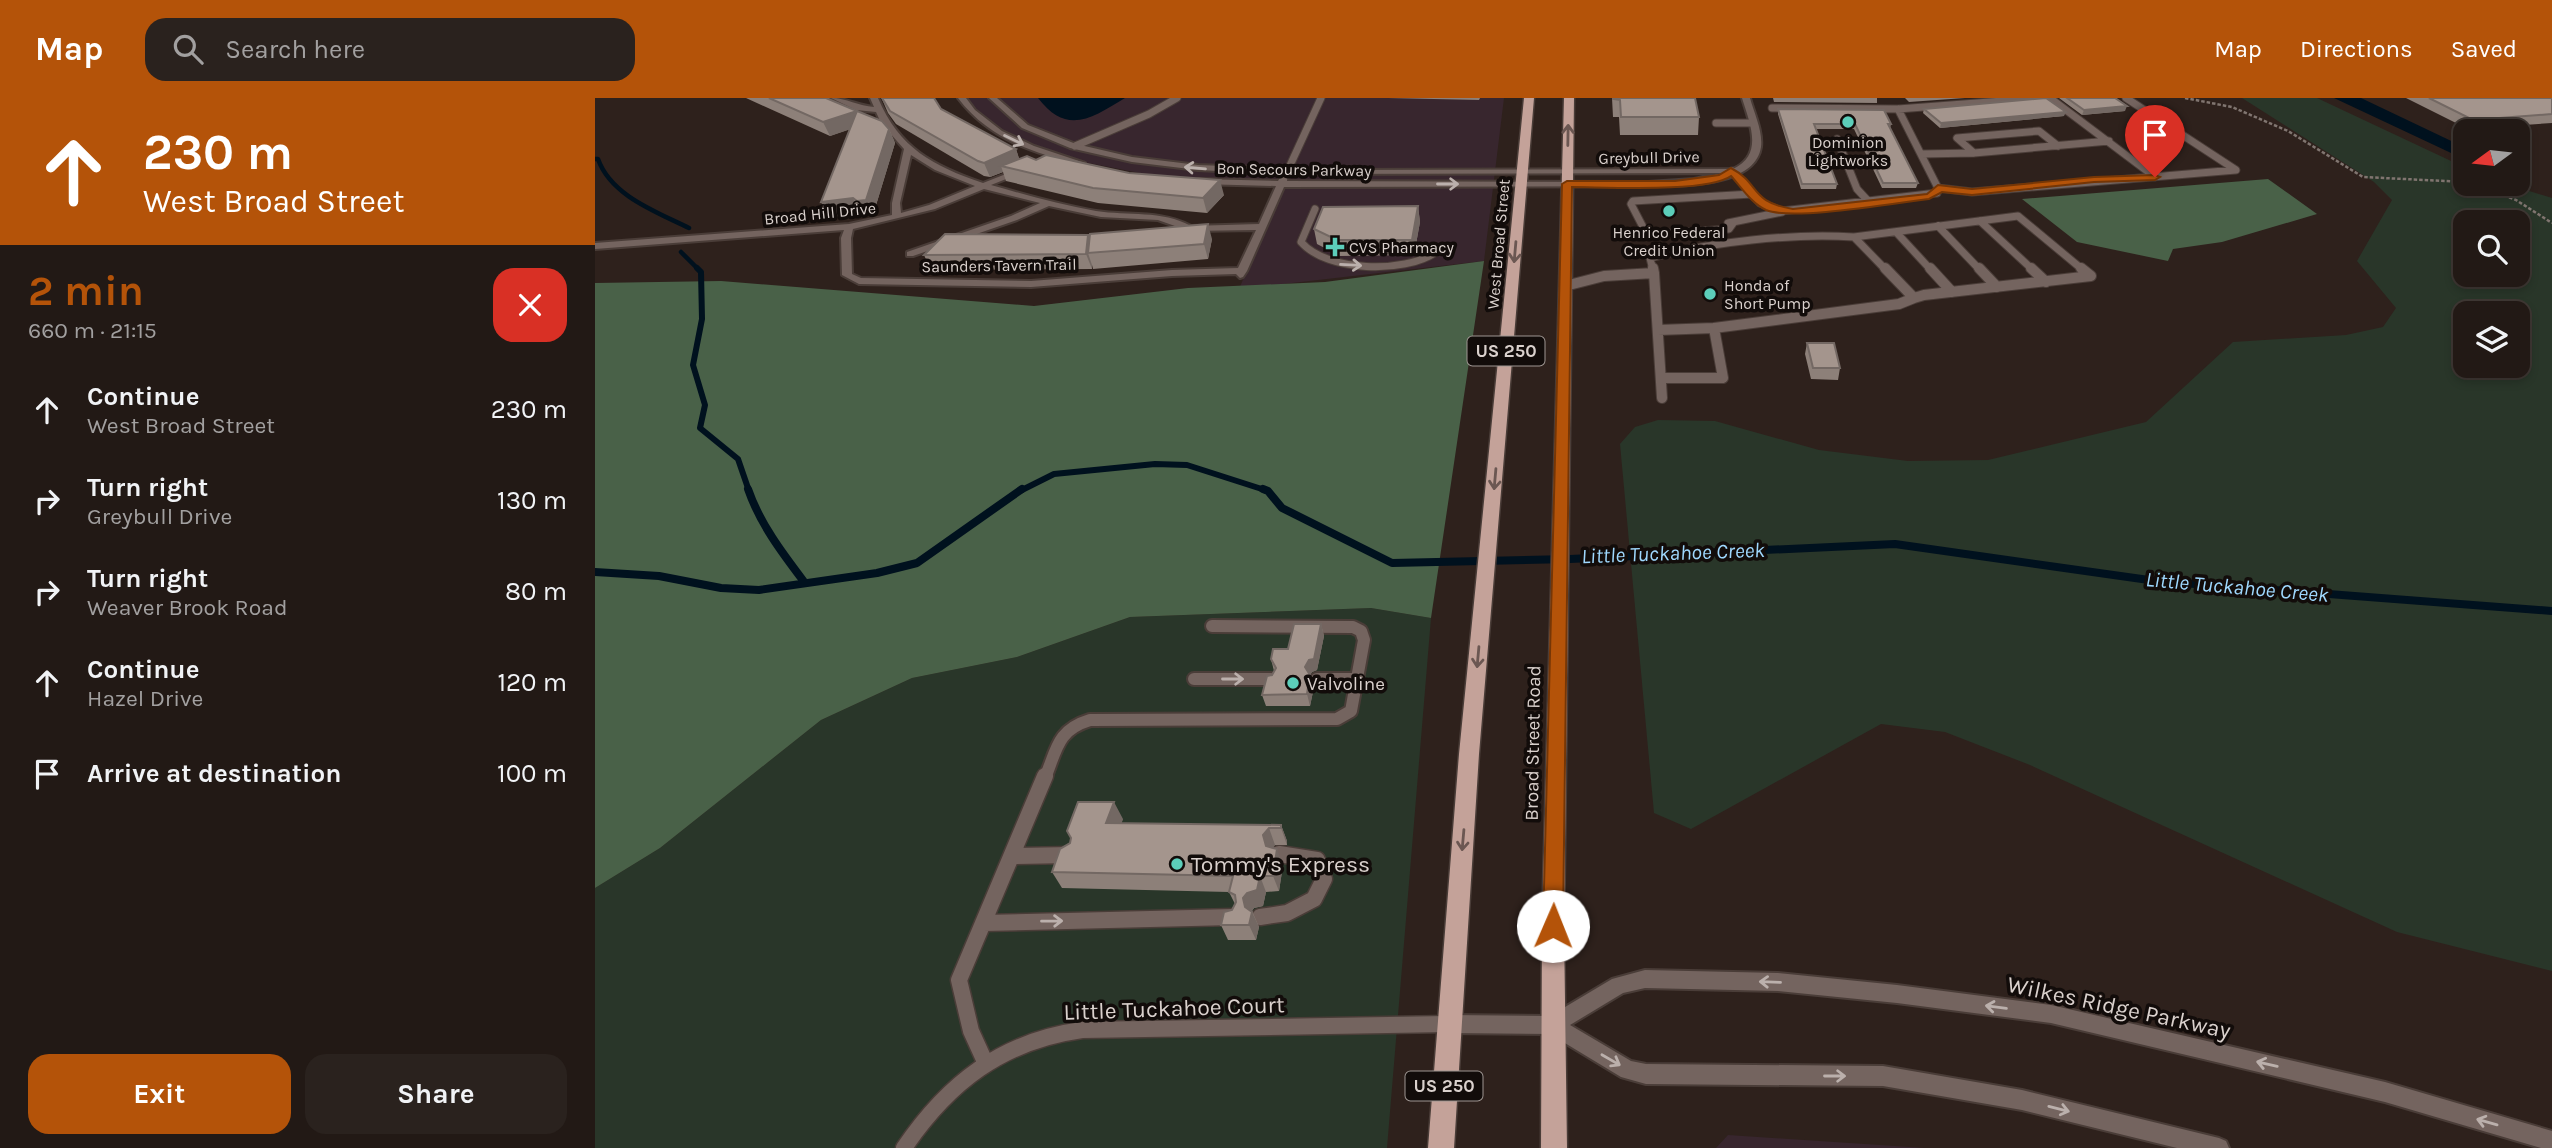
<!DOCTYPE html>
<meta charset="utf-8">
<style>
:root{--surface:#221915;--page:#2a221e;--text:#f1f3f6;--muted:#a2a0a0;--line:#3f3834;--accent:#b45309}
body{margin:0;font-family:Karla,sans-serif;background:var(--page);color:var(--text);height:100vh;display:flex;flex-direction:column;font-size:26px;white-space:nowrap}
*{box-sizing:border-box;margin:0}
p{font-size:23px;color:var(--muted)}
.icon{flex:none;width:38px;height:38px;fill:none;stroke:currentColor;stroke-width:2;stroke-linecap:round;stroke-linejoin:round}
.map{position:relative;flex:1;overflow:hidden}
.sheet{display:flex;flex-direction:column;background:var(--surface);width:595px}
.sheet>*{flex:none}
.top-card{background:#b45309;color:#fff;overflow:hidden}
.needle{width:46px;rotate:255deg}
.buttons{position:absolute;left:1858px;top:21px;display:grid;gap:14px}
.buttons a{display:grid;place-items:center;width:77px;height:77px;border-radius:14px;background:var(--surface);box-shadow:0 4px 10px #0003,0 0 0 2px var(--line);font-size:35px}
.pin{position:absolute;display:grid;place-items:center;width:60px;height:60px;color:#fff;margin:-72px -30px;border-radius:50% 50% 50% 0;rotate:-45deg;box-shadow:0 0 7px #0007}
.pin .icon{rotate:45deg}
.me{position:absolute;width:77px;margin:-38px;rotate:1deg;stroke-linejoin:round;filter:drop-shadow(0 0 5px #0008)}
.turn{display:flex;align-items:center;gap:24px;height:147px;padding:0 28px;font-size:32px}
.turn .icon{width:91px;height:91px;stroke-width:2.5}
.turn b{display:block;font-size:49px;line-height:60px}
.round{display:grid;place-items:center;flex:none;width:74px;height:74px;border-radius:21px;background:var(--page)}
.summary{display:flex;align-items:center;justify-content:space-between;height:119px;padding:0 28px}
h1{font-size:42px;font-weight:700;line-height:52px;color:var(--accent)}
.action{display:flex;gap:14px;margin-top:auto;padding:14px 28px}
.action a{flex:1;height:80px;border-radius:21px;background:var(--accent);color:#fff;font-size:28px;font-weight:700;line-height:80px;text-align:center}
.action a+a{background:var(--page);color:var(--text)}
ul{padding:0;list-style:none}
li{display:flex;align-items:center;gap:21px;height:91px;padding:0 28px}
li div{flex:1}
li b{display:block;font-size:26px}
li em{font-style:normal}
header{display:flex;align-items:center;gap:42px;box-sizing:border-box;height:98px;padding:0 35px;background:var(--accent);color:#fff}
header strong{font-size:33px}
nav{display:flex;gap:38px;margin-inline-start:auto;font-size:24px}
.search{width:490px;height:63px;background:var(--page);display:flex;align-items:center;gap:18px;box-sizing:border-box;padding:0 24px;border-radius:21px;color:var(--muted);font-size:26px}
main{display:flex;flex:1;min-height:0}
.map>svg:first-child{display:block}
.commercial{fill:#38262e}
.green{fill:#293629;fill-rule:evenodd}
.forest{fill:#496148}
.water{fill:#00111e}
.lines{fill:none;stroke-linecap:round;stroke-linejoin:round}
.stream-far2{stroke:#00111e;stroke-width:4.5}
.stream-far1{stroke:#00111e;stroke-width:6}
.stream{stroke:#00111e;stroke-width:8}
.service-far3-casing{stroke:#4a3d38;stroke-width:9}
.service-far2-casing{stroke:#4a3d38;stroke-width:12}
.service-far1-casing{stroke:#4a3d38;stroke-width:16}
.service-casing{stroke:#4a3d38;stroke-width:19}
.minor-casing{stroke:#4a3d38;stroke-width:4}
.primary-casing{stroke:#4a3d38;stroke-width:3}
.path{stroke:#807570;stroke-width:2.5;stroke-dasharray:3.5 2;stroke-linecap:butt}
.service-far3{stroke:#74645f;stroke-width:7}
.service-far2{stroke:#74645f;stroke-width:10}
.service-far1{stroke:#74645f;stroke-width:12}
.service{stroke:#74645f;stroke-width:16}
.minor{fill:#74645f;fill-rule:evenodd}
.primary{fill:#c4a299;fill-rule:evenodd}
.wall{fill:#8d8079}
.shaded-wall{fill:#736863}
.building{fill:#a4958d;stroke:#736863;stroke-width:2}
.oneway{stroke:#6b5752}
.oneway2{stroke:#bbb0ac}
.route{fill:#b45309;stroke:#753606;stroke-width:2}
.poi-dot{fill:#5cceba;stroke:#120c0a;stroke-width:2.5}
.labels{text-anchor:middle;stroke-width:7;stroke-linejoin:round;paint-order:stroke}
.far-poi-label{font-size:16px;fill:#dad1cd;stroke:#120c0a}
.far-street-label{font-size:16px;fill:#dad1cd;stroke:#120c0a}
.shield{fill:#120c0a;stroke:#9e9692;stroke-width:2}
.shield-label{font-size:18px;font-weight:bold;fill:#dad1cd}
.poi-label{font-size:19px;fill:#dad1cd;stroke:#120c0a;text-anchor:start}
.street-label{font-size:19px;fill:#dad1cd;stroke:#120c0a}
.water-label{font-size:21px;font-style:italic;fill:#9fd8fe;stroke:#120c0a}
.near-poi-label{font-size:23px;fill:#dad1cd;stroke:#120c0a;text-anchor:start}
.near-street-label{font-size:23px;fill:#dad1cd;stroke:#120c0a}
</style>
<header>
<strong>Map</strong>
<div class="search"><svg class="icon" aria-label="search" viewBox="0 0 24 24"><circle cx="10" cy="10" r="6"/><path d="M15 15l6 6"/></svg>Search here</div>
<nav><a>Map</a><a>Directions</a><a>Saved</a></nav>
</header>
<main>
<section class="sheet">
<div class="top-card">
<div class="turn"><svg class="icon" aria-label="ahead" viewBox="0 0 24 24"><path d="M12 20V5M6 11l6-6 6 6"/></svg><div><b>230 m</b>West Broad Street</div></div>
</div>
<div class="summary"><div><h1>2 min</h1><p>660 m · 21:15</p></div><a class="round" style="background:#d93025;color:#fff"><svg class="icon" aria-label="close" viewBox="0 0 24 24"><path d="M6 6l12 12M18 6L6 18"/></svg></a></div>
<ul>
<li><svg class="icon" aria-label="ahead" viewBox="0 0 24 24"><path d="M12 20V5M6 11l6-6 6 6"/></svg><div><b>Continue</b><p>West Broad Street</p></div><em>230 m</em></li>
<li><svg class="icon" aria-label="right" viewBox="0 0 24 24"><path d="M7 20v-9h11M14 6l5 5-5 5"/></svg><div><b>Turn right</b><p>Greybull Drive</p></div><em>130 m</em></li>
<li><svg class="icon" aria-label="right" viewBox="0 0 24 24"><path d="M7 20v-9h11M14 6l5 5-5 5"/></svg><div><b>Turn right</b><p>Weaver Brook Road</p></div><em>80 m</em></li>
<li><svg class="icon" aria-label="ahead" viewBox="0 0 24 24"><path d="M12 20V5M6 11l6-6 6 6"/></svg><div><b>Continue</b><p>Hazel Drive</p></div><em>120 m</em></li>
<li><svg class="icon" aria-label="arrive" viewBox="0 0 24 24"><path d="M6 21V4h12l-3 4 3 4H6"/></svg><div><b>Arrive at destination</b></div><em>100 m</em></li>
</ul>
<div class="action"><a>Exit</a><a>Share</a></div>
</section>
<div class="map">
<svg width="1957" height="1050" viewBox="0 0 1957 1050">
<rect width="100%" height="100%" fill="#2e211c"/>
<path class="commercial" d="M368,0H909L889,163L644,191L688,87L560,78L468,60L436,49L397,28Z
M1133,1037L1330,1050H1121Z"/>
<path class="green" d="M1647,0H1722L1871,70V86H1912L1957,100V873L1802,834L1435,667L1350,634L1286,626L1096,731L1059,715L1025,346L1040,329L1063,322L1120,323L1224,352L1313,363L1393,362L1551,324L1638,244L1751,237L1788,229L1801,210L1762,163L1797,102L1779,84ZM1871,124H1923V177H1871ZM1871,215H1923V268H1871Z
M776,510L836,520L792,1050H0V790L65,750L226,622L317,580L422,559L535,519Z"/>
<path class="forest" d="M1673,81L1722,116L1627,144L1578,151L1573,163L1482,144L1427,101Z
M889,163L836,520L776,510L535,519L422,559L317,580L226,622L65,750L0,790V185L126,183L439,208L593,190L730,184Z"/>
<path class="water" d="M443,0H530C497,20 472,38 443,0Z
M1739,0H1766L1871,50V62Z"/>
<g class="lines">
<path class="stream-far2" d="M0,61H3C16,98 62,114 94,130
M86,154L104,172"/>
<path class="stream-far1" d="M102,170L106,174L107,221L98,267L110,307L105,330L143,361L154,393
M425,393L459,376L560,366L592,367L673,393"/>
<path class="stream" d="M153,391C165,426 188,456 210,485
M668,391L673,393L687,410L797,465L975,461L1300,446L1561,483L1957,513
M0,474L64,478L126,490L164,492L282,475L322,465L427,391"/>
<defs>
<path id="service-far3" d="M1455,0L1560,79
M1177,10L1303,11L1447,0
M1121,25H1157
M1242,41L1262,91L1275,105
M480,48L554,16L582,0
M1379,55L1362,40L1444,33L1463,48
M1326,56L1379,55L1514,43
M1137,73L1165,105L1187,113L1342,95L1343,90L1303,11
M692,74L726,0
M1343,90L1377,94L1641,72L1531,0
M720,111L706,144C732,174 809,176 841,154
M1385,123L1438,172
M1139,124L1134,131L1077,135H1062L1049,131L1036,106L1038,103L1157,96
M1133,125L1187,114
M1343,128L1385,172
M1301,134L1336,172
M1058,172L1055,160C1117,144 1196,135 1259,139
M1291,172L1259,139L1423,118L1488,172"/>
<path id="service-far2" d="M1058,170L1059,175
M1290,170L1319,200
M1335,170L1357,194
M1384,170L1402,189
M1436,170L1451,184
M970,188L1009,178L1059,175L1067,300
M1319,200L1329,197L1496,178L1486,170
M1119,230L1304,206L1319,200
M1063,232L1119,230L1128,280H1066"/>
<path id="service-far1" d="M599,581H676
M722,581H762
M450,680C462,651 462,632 495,622L742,621L756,613L769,542L766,533L758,529L617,528"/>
<path id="service" d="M417,758L476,757
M665,819L692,815L719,801L729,781L722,762L684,756
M388,825L638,819
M391,966L376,933L364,882L450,678
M309,1050C353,985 407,943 487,932L852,926"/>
<path id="minor" d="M236,0C251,0 264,8 279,9L275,0H283C304,50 338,68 388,85L426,70L430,72L429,74L396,87C431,97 466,107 501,113C533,118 567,112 596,128L664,126L681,88L606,86L603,85V81L683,83L687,76L603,72L537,64L475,50L427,30L394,0H402L433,27L481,46L537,59L603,67L736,72L1138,71C1169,57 1155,26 1147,0H1155C1159,15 1168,33 1166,49C1161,83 1108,86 1081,88L689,89L652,173L648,179L645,180L641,176L577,178L436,189L264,186L247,177L246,140L249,132L0,151V145L254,126L297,117V105L309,51L286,25L281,14L261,12ZM316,57L340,72L380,88L334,107L306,115L305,105ZM1129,75L1099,81L1053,84L692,83L693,76ZM389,91L445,105L416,118L312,154V158H318L422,122L454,108L506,119L563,122L594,133L661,132L643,170L577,172L436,183L266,180L257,176L256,140L258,131L340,111Z
M363,0H371L380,12L407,33L439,48L490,65L486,67C439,55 394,41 363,0Z
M1050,872L1183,875L1302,887L1456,907L1790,984L1957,1033V1050H1946L1790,1004L1456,925L1302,905L1183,893L1050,890L1028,895L975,927L1036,963L1051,966L1288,968L1427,992L1624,1040L1631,1043L1634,1050H1582L1427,1012L1288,988L1051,986L1026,979L955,936L852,935L845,933L842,926L845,919L852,917L955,918L1017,881Z"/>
<path id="primary" d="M929,0H939L884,656L859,1050H833L864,656Z
M969,0H979L969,829L972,1050H946L947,829Z"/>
</defs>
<use href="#service-far3" class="service-far3-casing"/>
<use href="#service-far2" class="service-far2-casing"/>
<use href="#service-far1" class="service-far1-casing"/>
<use href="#service" class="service-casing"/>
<use href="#minor" class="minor-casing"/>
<use href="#primary" class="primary-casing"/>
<path class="path" d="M1590,0L1637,9L1693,33L1768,79L1871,84
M1878,86L1921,102L1957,125"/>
<use href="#service-far3" class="service-far3"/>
<use href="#service-far2" class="service-far2"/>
<use href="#service-far1" class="service-far1"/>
<use href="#service" class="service"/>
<use href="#minor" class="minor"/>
<use href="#primary" class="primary"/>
</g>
<path class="wall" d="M151,0H231L294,31L300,45L278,117L269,118L266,116L234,119L226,104L255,31L235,38Z
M793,0H885L884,2Z
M1017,0H1100L1104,19L1103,37H1025L1024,19H1018Z
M1178,0H1282V5L1179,4Z
M1310,0H1370L1314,4Z
M1464,0H1520L1530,13L1487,17Z
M1811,0H1957V25L1873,31Z
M287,1L346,11L421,51L424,61L441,62L629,97L612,115L503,105L411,83L408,74L395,79L389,78L301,26L293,15Z
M1183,11L1296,26L1295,30L1323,85L1321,90H1287L1259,31H1221L1242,86L1241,91H1206L1183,16Z
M1329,11L1469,18L1345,30L1328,15Z
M823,108L825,124L819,157L745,158L722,146L719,131Z
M494,140L617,141L613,161L498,171L497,167V171L336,172L329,157Z
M1212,245L1245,270L1243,282L1216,281L1210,256Z
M726,526L729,538L722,572L717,574L715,577L719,589L715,608H671L667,597L679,573L676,561L693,551Z
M528,721L526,725L686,727L692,743V747H680L677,750L688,767L684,793L671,794L668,808L659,810L657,813L664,829L661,842H633L626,827L640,806L634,794L467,790L457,774L475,745Z"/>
<path class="shaded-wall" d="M1532,8L1530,13L1487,17L1489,12Z
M262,13L268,27L235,38L228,24Z
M1471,14L1469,18L1345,30L1346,25Z
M294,31L300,45L278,117L269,118L262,103Z
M421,51L426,66L406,68L408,74L395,79L389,65Z
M625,82L629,97L612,115L608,100Z
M258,100L266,116L234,119L226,104Z
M823,108L825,124L819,157L817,142Z
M613,126L617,141L613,161L609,146Z
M493,137L498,152L493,155L497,167V171L491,156Z
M726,526L729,538L722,572L717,574L713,580L710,569Z
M715,577L719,589L715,608L712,596Z
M519,704L528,721L521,742L511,725Z
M686,727L692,743V747L686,730Z
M674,730L680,747L674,754L677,764L668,737Z
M682,751L688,767L684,793L678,778Z
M665,778L671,794L668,808L659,810L655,816L657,814L664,829L661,842L654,827L648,800Z"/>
<path class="building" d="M174,0H231L262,13L228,24Z
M287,0H339L346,11L421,51L389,65L383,63L295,13Z
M1018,0H1100L1104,19H1026L1025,2L1018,1Z
M1451,0L1471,14L1346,25L1329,11Z
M1472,0H1520L1532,8L1489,12Z
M1834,0H1957V16L1878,22Z
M1183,11L1289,12L1296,26H1293L1323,85H1288L1260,26H1219L1242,86H1207Z
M262,13L287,23L294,31L271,102L262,103L258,100L226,104Z
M451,57L534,75L625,82L608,100L498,90L406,68L432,58L441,62Z
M823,108L817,142H742L719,131L728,109Z
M613,126L609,146L493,155L495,136Z
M350,136L493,137L491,156L329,157Z
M1212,245H1239L1245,270H1218Z
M699,526H726L719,561L714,562L710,569L715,577L712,596L667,597L672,578L677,577L681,570L676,561L678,551H693Z
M483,704H519L511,725L686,727V730H674L668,737L671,748L682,751L678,778H665L662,792L652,795L648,800L650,809L657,814L654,827H626L629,814L637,812L641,804L640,797L634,794L638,778L457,774L465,751L475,745L476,740L472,733Z"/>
<defs><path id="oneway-shaft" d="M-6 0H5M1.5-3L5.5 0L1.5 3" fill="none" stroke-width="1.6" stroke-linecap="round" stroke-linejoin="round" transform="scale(1.75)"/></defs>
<g class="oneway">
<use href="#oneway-shaft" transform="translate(973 37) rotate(-89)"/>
<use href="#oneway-shaft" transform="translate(920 154) rotate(95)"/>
<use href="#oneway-shaft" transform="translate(900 381) rotate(95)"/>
<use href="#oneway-shaft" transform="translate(883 559) rotate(95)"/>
<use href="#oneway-shaft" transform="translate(868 742) rotate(95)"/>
</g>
<g class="oneway2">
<use href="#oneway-shaft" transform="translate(419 42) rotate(26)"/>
<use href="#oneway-shaft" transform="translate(600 70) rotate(-175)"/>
<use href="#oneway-shaft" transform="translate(853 86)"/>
<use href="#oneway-shaft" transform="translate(756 167) rotate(3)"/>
<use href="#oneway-shaft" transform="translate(638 581)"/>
<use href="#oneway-shaft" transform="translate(457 823) rotate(-1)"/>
<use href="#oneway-shaft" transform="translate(1175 884) rotate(-178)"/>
<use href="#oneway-shaft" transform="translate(1401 909) rotate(-173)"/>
<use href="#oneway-shaft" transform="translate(1016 962) rotate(30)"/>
<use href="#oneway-shaft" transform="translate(1672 966) rotate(-167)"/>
<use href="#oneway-shaft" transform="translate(1240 978)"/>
<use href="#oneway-shaft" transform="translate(1464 1011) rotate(14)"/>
<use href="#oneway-shaft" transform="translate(1892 1024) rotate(-164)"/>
</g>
<path class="route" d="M1136,70C1166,86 1154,104 1198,111L1332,96L1343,87L1377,91L1499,79L1560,77L1565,79L1560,82L1499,84L1377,97L1347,94L1334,101C1300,105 1198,123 1171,112C1156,105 1146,89 1136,78C1112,95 1010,89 977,89L968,828L965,835L958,838L951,835L948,828L967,86L972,83H1080L1124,77Z"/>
<g class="poi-dot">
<circle cx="1253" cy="24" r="7"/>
<circle cx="1074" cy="113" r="7"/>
<path d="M736.5 138.5h7v7h7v7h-7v7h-7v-7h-7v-7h7z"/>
<circle cx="1115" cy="196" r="7"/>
<circle cx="698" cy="585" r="7"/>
<circle cx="582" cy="766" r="7"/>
</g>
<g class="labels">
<g class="far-poi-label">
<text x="1253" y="50">Dominion<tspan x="1253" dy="18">Lightworks</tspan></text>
<text x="1074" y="140">Henrico Federal<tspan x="1074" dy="18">Credit Union</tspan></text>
<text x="754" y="155" text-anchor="start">CVS Pharmacy</text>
<text x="1129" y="193" text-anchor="start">Honda of<tspan x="1129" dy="18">Short Pump</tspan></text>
</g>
<g class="far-street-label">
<text transform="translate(1054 59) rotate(-1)" y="6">Greybull Drive</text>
<text transform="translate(699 71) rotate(1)" y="6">Bon Secours Parkway</text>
<text transform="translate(225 115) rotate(-6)" y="6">Broad Hill Drive</text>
<text transform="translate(903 146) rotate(-85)" y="6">West Broad Street</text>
<text transform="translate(404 167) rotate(-1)" y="6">Saunders Tavern Trail</text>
</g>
<g class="shield">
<rect x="872.5" y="238.5" width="77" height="29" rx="5"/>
<rect x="810.5" y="973.5" width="77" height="29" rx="5"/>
</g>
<g class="shield-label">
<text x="911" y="259">US 250</text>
<text x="849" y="994">US 250</text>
</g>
<g class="poi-label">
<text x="712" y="592">Valvoline</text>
</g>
<g class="street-label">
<text transform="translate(937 645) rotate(-89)" y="7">Broad Street Road</text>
</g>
<g class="water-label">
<text transform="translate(1078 455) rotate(-2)" y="7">Little Tuckahoe Creek</text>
<text transform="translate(1642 489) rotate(5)" y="7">Little Tuckahoe Creek</text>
</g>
<g class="near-poi-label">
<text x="596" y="774">Tommy's Express</text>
</g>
<g class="near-street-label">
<text transform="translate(1524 909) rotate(12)" y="8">Wilkes Ridge Parkway</text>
<text transform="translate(579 910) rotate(-2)" y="8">Little Tuckahoe Court</text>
</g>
</g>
</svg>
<div class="buttons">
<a><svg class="needle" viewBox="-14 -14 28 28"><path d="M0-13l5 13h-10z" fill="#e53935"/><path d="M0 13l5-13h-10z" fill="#a2a0a0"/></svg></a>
<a><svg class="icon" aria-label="search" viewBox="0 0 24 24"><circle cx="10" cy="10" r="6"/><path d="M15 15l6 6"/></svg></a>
<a><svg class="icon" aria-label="layers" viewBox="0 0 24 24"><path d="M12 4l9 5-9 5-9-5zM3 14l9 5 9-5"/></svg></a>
</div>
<div class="pin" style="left:1560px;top:79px;background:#d93025"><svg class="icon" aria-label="arrive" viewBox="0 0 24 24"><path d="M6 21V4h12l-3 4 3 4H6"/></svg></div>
<svg class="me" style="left:958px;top:828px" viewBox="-20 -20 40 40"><circle r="19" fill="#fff"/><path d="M0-13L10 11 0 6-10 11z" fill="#b45309"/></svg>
</div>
</main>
